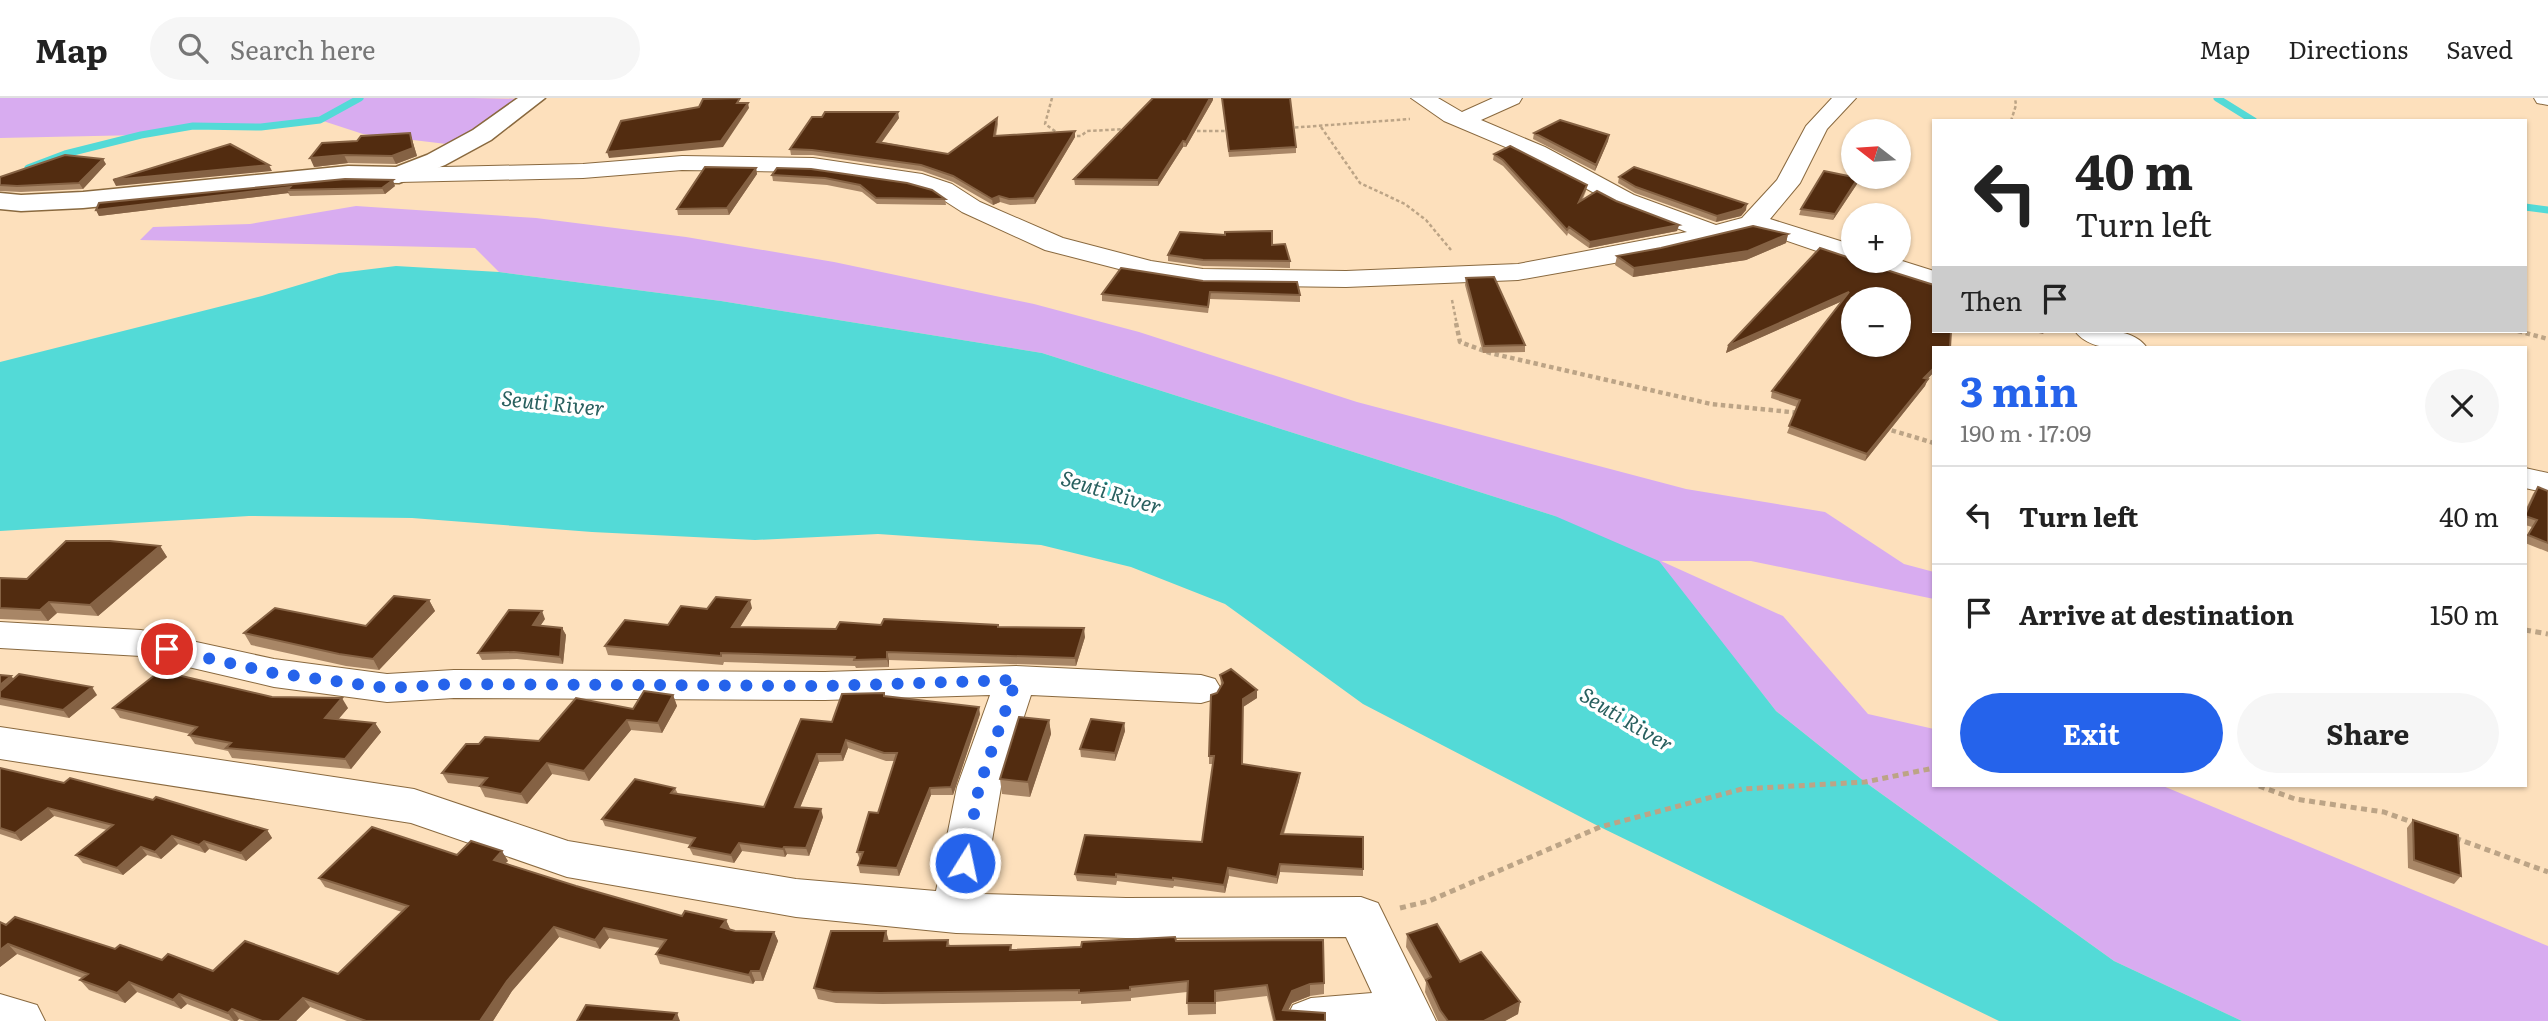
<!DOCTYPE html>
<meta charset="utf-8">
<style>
:root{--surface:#fff;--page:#f6f6f6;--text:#222;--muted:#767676;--line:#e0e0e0;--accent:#2563eb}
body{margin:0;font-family:Literata,serif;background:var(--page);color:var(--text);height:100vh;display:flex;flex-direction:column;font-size:26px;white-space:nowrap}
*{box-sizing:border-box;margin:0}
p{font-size:23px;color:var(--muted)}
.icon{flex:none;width:38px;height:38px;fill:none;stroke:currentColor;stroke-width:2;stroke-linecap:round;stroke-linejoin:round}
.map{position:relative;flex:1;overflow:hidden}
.details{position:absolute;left:1932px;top:248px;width:595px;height:441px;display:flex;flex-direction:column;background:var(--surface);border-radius:0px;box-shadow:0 2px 5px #0004}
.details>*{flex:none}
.hud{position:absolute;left:1932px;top:21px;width:595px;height:214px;border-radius:0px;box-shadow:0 2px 5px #0004;background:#fff;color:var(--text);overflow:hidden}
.needle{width:46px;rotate:287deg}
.tools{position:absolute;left:1841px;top:21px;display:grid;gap:14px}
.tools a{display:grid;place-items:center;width:70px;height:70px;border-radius:50%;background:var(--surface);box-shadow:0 2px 5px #0004;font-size:35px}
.pin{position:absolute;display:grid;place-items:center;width:60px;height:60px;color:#fff;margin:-30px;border:4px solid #fff;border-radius:50%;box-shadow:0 2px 7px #0007}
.me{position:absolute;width:77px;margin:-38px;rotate:10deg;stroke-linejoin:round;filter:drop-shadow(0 0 5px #0008)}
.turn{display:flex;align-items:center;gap:24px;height:147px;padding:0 28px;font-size:32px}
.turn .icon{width:91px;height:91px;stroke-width:2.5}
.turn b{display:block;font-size:49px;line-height:60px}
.then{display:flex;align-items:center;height:66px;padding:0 28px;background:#0003;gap:14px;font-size:26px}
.round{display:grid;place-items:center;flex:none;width:74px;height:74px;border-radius:37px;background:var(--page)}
.head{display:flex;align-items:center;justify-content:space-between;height:119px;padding:0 28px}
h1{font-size:42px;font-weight:700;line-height:52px;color:var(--accent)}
.cta{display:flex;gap:14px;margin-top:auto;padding:14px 28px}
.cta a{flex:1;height:80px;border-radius:42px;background:var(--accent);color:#fff;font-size:28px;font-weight:700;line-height:80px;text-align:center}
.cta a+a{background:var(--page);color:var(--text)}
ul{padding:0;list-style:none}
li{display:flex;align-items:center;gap:21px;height:98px;padding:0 28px;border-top:2px solid var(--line)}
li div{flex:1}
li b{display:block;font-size:26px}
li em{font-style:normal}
header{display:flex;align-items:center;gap:42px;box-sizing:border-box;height:98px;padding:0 35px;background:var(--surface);border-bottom:2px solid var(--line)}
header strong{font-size:33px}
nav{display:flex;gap:38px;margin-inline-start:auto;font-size:24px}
.search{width:490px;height:63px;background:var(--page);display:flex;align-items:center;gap:18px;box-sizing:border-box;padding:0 24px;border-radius:38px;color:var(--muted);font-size:26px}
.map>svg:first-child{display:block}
.green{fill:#d8acf0}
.water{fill:#53dad7}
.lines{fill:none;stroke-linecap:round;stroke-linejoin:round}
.stream{stroke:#53dad7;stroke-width:7}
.minor-casing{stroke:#89693f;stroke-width:2}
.tertiary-casing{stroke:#89693f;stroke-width:3}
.path-far2{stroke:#bca486;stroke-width:2.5;stroke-dasharray:3.5 2.5;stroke-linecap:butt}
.path-far1{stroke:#bca486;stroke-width:4.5;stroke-dasharray:4.5 3.5;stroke-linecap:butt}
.path{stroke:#bca486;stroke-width:5;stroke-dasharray:6 4.5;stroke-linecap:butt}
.minor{fill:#fff;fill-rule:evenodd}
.tertiary{fill:#fff;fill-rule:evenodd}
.wall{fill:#a88666}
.shaded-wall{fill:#856244}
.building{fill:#522c10;stroke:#856244;stroke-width:2;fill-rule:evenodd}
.route{stroke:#2563eb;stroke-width:12;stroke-dasharray:0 21.6}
.labels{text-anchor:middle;stroke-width:7;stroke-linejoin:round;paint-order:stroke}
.water-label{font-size:21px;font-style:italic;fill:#29605f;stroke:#fff}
</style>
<header>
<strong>Map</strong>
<div class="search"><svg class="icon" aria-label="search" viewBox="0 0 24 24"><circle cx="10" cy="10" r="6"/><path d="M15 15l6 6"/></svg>Search here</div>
<nav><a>Map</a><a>Directions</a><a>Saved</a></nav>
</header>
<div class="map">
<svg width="2548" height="923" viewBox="0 0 2548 923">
<rect width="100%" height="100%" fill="#fde0bc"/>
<path class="green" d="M0,0H472L531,1L463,48L363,36L320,22L261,29L193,28L141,37L0,40Z
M356,108L536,120L686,139L834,164L1034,206L1139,234L1357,304L1686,391L1825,414L1904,466L1934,474V501L1751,463H1661L1783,518L1868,616L1934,631V688H2163L2548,848V923H2242L2114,863L1865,684L1776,613L1719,541L1555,418L1042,255L721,203L499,174L475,150L140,142L153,129L250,126Z"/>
<path class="water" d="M396,168L499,174L721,203L1042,255L1555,418L1659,463L1776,613L1865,684L2114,863L2242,923H1999L1600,729L1363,606L1225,506L1131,469L1041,447L878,436L755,442L592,434L412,420L249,418L0,433V264L262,198L339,175Z"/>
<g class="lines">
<path class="stream" d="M2217,0L2254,23
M28,70L65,56L141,37L193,28L261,29L320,22L360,0
M2525,109L2548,112"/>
<defs>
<path id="minor" d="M1411,0H1438L1462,14L1493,0H1522L1519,5L1481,22L1545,49L1634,97L1716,127L1742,120L1777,82L1806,28L1832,0H1856L1827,31L1800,85L1770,121L1853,147V163H1858L1843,162L1767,136L1751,134L1659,157L1518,182L1346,189L1203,187L1150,179L1045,152L962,114L934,96L909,88L813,74L682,72L583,80L399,84L390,82L387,77L390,72L399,70L583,66L682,58L813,60L922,76L952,86L980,104L1063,140L1151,163L1203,171L1346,173L1518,166L1687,134L1616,107L1529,59L1444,23Z
M2534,0H2548V7L2537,5Z
M1899,162L1934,173V190L1864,169L1860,163Z
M2075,233C2098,232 2133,229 2147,250C2125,251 2090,254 2075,233Z
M2525,370L2548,375V395L2525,390Z
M0,524L141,532L274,561L387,576L454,572L825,574L1016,568L1201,577L1215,581L1221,591L1215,601L1201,605L1031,597L1001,689L983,796L1126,800L1361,799L1378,805L1436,923H1285L1293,907L1311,900L1372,895L1346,839L1126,840L956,835L796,819L567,779L411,725L0,661V629L414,691L568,743L796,781L936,793L957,689L990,597L825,602L454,600L387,604L274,589L141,558L0,550Z
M0,896L37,907L45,923H0Z"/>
<path id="tertiary" d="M518,0H545L491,42L445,67L399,85L348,84L83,110L21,113L0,111V95L21,97L83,94L348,68L396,69L427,57L473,32Z"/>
</defs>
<use href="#minor" class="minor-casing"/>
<use href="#tertiary" class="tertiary-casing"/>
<path class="path-far2" d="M1052,0L1045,26L1059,36
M2011,23L2016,7L2015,0
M1321,29L1360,85L1405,106L1426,122L1451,152
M1289,30L1410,21
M1191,33H1232
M1071,38H1081L1087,33L1127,31
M1452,202L1457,227"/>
<path class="path-far1" d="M1456,225L1460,244L1490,255L1711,306L1800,315
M2518,233L2548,241
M1884,330L1934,345"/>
<path class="path" d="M2525,532L2548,536
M2259,688L2295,701L2384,714L2417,726
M2455,740L2548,774
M1400,810L1429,803L1600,729L1742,691L1865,684L1934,670"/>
<use href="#minor" class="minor"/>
<use href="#tertiary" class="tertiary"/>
</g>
<path class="wall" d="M1222,0L1296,49V55L1229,59Z
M1213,2L1186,49H1183L1158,88L1075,87L1074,81Z
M899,20L882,44L948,56L997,20L998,26L996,38L1075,33V39L1035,106L1010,107L1000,104L993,107L953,84L922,73L813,57H791L790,51Z
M410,35L417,58L396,66L348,65L314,69L357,43Z
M1534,35L1609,37L1608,43L1595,73L1533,41Z
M1494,56L1587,87L1586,93L1582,103H1616L1679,127L1677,133L1589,150L1568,135L1567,138L1503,68L1493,62Z
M106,66L83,91L21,94L0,93V79Z
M756,70L757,76L729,117H678L677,111Z
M777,70L945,101L946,107L877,106L862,94L827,87L773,83L772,77Z
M1619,79L1746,112L1741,118L1716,124L1635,95L1618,85Z
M1858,80L1857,86L1833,122L1799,117L1801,111Z
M345,81L395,88L385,96L290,98L288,95L99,118L96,112Z
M1788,136L1786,145L1746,162L1633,179L1615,167L1617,158Z
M1272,147L1290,163V170L1203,168L1168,163V157Z
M1820,150L1934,250V274L1927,281L1925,288L1865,363L1787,335L1797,309L1771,300L1772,293L1842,203L1726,255L1728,248Z
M1466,180L1525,247V254L1483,255L1465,187Z
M1203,183L1300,197V204L1210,201L1208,215L1102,203V196Z
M2030,233H2045L2043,236Z
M2538,389L2548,393V454L2525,445V441L2532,429L2525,427V413L2533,396Z
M160,448L167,459L98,518L57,515L48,523L0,521V480L27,481Z
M429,502L435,513L379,572L346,568L251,547L244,535L366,528Z
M752,510L740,529L836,531L881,527H998L999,529L1085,539L1076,568L889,562V569L856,570L855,568L724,564L723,567L608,557L605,548L668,527L707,511Z
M545,521L540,528L562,530L566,537L563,566L517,561L482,562L478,555Z
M0,577L11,578L14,581L97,597L69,620L0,607Z
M1220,577L1257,592V600L1243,609L1242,666L1300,675L1299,683L1284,736L1363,771V778L1280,774L1277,786L1229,778L1225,795L1174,788L1173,790L1117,783L1116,787L1077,783L1075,776L1202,744L1213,666H1209V658L1217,595L1221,587Z
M884,595L885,598L980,616L953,697H931L899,778L860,775L858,767L860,762L857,754L878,715L895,663H886L848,650L843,663L819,664L800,709L823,719L809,758L787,756L785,759L742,753L734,765L693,757L689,749L691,747L605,728L602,721L675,690L678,696L764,709L832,624Z
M673,597L677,608L662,635L631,632L589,683L552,676L527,706L485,699L480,689L448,685L442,675L479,646L539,643Z
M272,599L348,610L338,621L375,625L381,634L351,671L232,660L228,653L195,646L189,637L190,636L120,620L113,610Z
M1049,622L1051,636L1030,699L1002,696L1000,681Z
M1124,625L1125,633L1115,663L1081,659L1080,651Z
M0,670L267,732L272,740L246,763L209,751L205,755L178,746L161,761L147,757L123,777L83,765L76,757L107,732L54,718L21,743L0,736Z
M2413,722L2461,778L2454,786L2408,770L2407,730Z
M457,757L508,763L505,765L576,788L682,818L726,822L730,831L735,833L774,834L778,843L763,883H755L753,886L660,866L656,856L660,850L609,840L600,851L559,839L512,893L493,923H347L310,909L296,923H245L239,921L237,923H231L187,906L181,911L137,894L125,905L89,892L80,882L82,880L17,856L0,869L6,827L213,873L338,876L402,814L325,789L319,780Z
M886,833L889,843L948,842L950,848L1011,847L1012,852L1176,843L1324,885V896L1310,898L1292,905L1288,913L1325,923H1273L1267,898L1216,904V916L1188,917L1187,894L1131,900V903L1081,906V903L883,906L836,905L818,901L814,890Z
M1407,836L1460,864L1520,904L1518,916L1505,923H1438L1425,894L1426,884L1406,849Z"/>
<path class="shaded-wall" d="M1210,0H1213V2L1186,49V44Z
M748,5L749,10L723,49L609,60L607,54Z
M898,14L899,20L878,49L877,44Z
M1075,33V39L1035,106L1034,100Z
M410,35L417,58L396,66L392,58Z
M1609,37L1608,43L1595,73L1596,67Z
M1183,43V49L1158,88V82Z
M344,57L348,65L314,69L310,60Z
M103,61L106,66L83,91L79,85Z
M269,67L272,73L116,88L113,82Z
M756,70L757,76L729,117L727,110Z
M1858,80L1857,86L1833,122L1835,116Z
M393,82L395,88L385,96L382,90Z
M290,89L287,92L289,95L99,118L96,112Z
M999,98L1000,104L993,107L992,101Z
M1747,106L1746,112L1741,118L1716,124L1717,118Z
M1679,127L1677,133L1589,150L1590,144Z
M1788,136L1786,145L1746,162L1633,179L1634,170Z
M1849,194L1847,201L1726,255L1728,248Z
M1934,270V274L1922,287L1924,280Z
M1928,281L1925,288L1865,363L1867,356Z
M160,448L167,459L98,518L90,507Z
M429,502L435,513L379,572L373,561Z
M750,502L752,510L735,537L732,529Z
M49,504L57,515L48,523L40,512Z
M542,513L545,521L536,534L533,527Z
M562,530L566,537L563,566L560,559Z
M1084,530L1085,539L1076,568L1075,560Z
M887,554L889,562V569L887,561Z
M11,578L17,586L0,600V587Z
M92,589L97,597L69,620L63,612Z
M1257,592V600L1243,609V601Z
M673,597L677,608L662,635L658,625Z
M342,600L348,610L331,630L325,620Z
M979,609L980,616L953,697L951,689Z
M627,622L631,632L589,683L584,673Z
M1049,622L1051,636L1030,699L1028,684Z
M375,625L381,634L351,671L345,661Z
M1124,625L1125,633L1115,663V655Z
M846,642L848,650L843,663L841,656Z
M817,656L819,664L797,717L795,709Z
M547,665L552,676L527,706L521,696Z
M1300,675L1299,683L1281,743V736Z
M930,690L931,697L899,778L897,770Z
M48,710L54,718L21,743L15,735Z
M821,711L823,719L809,758L806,750Z
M267,732L272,740L246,763L241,755Z
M172,738L178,746L161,761L155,754Z
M204,743L209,751L205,755L199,747Z
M739,745L742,753L734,765L731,757Z
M141,749L147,757L123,777L117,770Z
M784,749L787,756L785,759L783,751Z
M502,753L508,763L499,771L494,762Z
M1280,766V774L1277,786V779Z
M1228,770L1229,778L1225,795L1224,787Z
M726,822L730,831L721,829Z
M554,829L559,839L512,893L493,923H480L507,883Z
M604,830L609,840L600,851L595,842Z
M886,833L889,845L884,843Z
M774,834L778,843L763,883L760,873Z
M8,846L17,856L0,869V852Z
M751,873L755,883L753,886L749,877Z
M129,884L137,894L125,905L117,895Z
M1310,886V898L1292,905L1282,923L1283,912L1292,893Z
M179,896L187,906L181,911L173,902Z
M303,900L310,909L296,923H279Z
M1520,904L1518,916L1505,923H1484Z
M232,911L239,921L237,923H234L228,915Z
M677,915L680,923H673Z"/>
<path class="building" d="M740,0L737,5H748L721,43L607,54L621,23L699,9L703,1Z
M1153,0H1210L1186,44L1183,43L1158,82L1074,81Z
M1222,0H1290L1296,49L1229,53Z
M825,14H898L877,44L948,56L997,20L994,38L1075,33L1034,100L1009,101L999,98L992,101L953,78L921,67L812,52L790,51L812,19H822Z
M1560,22L1609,37L1596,67L1534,35Z
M410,35L413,50L392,58L344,57L310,60L322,45L357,43L361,38Z
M230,46L269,67L113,82Z
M1510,48L1587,87L1579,104L1597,93L1616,103L1679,127L1590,144L1569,129L1567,132L1503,62L1494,56Z
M65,57L103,61L79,85L17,88L0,87V79Z
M705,69L756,70L727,110L677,111Z
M1634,69L1747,106L1742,111L1717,118L1636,89L1619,79Z
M777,70L811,71L907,85L932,92L945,101L876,100L860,87L825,80L772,77Z
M1824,73L1858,80L1835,116L1801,111Z
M345,81L393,82L382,90L287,92L290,89L96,112L99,105Z
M1753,128L1788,136L1748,153L1634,170L1617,158L1661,150Z
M1272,133V147L1285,146L1290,163L1203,162L1168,157L1180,134L1225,137V134Z
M1820,150L1853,161V163H1858L1934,187V233H1951L1950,250H1934V270L1924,280L1928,281L1867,356L1789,328L1800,302L1772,293L1849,194L1728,248ZM1853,201H1899V247H1853Z
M1121,170L1203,183L1297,184L1300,197L1210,194L1208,209L1102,196Z
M1494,179L1525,247L1484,248L1466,180Z
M2538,389L2548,393V445L2528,437L2537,422L2525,418V417Z
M66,443H110L160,448L90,507L49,504L40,512L0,510V480L27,481Z
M394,498L429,502L373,561L339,556L244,535L275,510L366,528Z
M716,499L750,502L732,529L836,531L840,524L881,527L884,521L998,527V529L1084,530L1075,560L887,554V561L854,562L855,559L721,555V558L605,548L625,522L668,527L681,508L707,511Z
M509,512L542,513L533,527L562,530L560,559L514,554L478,555Z
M1231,571L1257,592L1243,601L1242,666L1300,675L1281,736L1363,739V771L1280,766L1277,779L1228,770L1224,787L1173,780V782L1116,776V779L1075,776L1085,737L1202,744L1214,658H1209L1211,597L1217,595L1223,585L1220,577Z
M160,573L272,599L342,600L325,620L375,625L345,661L226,650L231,645L189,637L197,629L113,610Z
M19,576L92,589L63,612L0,600V593Z
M0,577L11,578L0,587Z
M644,593L673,597L658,625L627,622L584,673L547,665L521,696L480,688L487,680L442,675L466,646H479L485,639L539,643L576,600L633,611Z
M884,595V598L979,609L951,689L930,690L897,770L858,767L863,754H857L869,714L878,715L897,655H884L846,642L841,656H817L795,709L821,711L806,750L784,749L783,751L739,745L731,757L689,749L695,740L602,721L635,681L675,690L671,695L764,709L801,621L832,624L842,596Z
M1019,619L1049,622L1028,684L1000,681Z
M1091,621L1124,625L1115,655L1080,651Z
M0,670L64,685L70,680L153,702L156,699L267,732L241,755L204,743L199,747L172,738L155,754L141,749L117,770L76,757L113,727L48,710L15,735L0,730Z
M2413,722L2458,737L2461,778L2414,762Z
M372,729L457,757L471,743L502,753L494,762L576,788L682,818L685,813L726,822L721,829L735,833L774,834L760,873H751L749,877L656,856L666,842L604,830L595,842L554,829L507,883L480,923H366L303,900L279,923H262L232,911L228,915L179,896L173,902L129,884L117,895L80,882L88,876L8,846L0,852V824L6,827L15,819L115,851L120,847L162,862L168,856L213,873L245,843L338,876L408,808L319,780Z
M1437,826L1460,864L1481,854L1520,904L1484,923H1448L1440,912L1426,882L1431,879L1407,836Z
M831,833H886L884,843L948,842L947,848L1011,847L1010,852L1081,849L1082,844L1175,839L1176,843L1323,842L1324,885L1310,886L1292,893L1283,912L1325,915V923H1275L1267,887L1215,893V905H1187L1188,883L1130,889V892L1079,895V892L880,895L833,894L814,890Z
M586,907L677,915L673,923H577Z"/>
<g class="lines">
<path class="route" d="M167,551L274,575L387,590L454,586L825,588L1016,582L979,689L965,765"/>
</g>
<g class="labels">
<g class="water-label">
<text transform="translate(553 306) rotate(6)" y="7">Seuti River</text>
<text transform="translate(1111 395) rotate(17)" y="7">Seuti River</text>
<text transform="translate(1626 622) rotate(31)" y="7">Seuti River</text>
</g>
</g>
</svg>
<div class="tools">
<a><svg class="needle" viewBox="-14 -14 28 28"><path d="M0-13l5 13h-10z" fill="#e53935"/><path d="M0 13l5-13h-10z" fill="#767676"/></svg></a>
<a>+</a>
<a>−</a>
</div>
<div class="pin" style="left:167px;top:551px;background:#d93025"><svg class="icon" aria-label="arrive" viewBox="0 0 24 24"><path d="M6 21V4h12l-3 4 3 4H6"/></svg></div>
<svg class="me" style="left:965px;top:765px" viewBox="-20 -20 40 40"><circle r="17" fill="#2563eb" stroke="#fff" stroke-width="3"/><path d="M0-11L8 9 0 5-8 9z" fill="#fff"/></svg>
<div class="hud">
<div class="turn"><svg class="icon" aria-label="left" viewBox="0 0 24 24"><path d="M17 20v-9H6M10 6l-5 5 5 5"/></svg><div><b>40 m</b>Turn left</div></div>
<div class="then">Then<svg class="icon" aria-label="arrive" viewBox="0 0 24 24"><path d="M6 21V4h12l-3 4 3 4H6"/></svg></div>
</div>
<section class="details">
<div class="head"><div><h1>3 min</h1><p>190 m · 17:09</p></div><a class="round"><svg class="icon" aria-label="close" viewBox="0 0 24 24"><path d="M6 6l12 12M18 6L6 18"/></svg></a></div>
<ul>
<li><svg class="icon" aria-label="left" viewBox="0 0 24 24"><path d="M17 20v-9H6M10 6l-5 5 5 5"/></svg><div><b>Turn left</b></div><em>40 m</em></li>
<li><svg class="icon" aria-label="arrive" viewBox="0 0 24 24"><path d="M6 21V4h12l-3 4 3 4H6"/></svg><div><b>Arrive at destination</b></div><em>150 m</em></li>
</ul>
<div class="cta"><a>Exit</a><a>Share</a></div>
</section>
</div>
